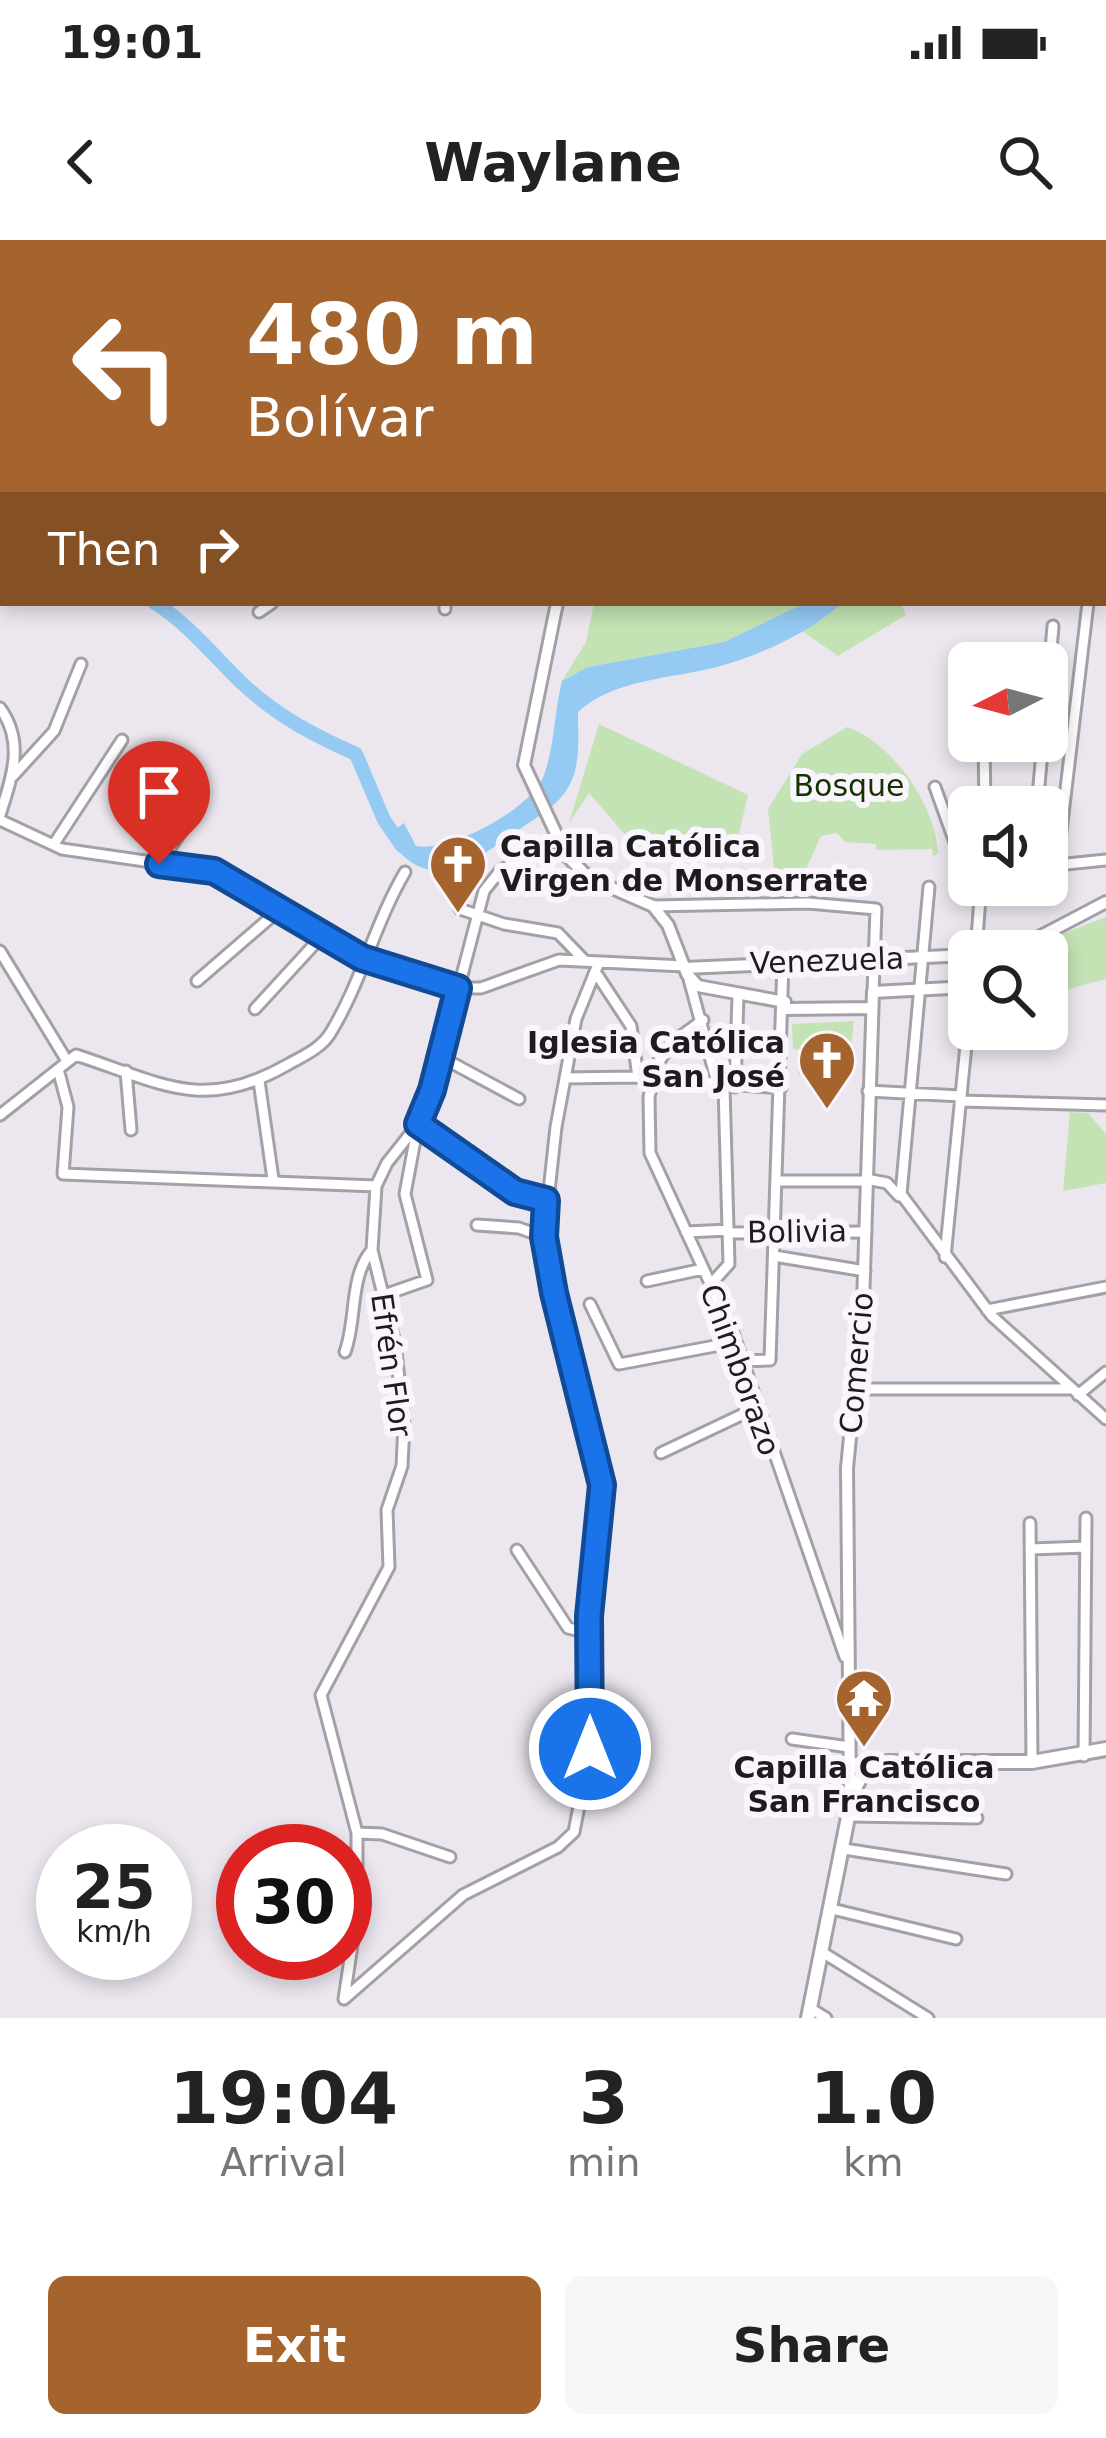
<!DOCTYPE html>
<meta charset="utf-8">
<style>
:root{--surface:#fff;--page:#f6f6f6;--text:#222;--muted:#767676;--accent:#a5642e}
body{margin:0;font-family:"DejaVu Sans",sans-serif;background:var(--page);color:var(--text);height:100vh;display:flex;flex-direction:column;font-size:45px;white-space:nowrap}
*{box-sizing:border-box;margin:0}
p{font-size:39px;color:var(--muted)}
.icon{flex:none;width:66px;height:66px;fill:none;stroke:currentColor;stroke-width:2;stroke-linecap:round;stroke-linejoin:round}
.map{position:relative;height:1778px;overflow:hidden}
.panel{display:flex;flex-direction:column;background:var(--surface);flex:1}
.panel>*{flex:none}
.banner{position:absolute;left:0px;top:0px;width:1107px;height:366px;box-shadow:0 6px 18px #0003;background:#a5642e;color:#fff;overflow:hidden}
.needle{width:78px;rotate:264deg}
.fabs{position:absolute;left:948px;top:402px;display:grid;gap:24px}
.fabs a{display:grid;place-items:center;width:120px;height:120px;border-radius:18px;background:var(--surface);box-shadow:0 6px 18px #0003;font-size:60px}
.speed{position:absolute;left:36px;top:1584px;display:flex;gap:24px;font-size:60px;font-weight:700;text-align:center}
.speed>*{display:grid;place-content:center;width:156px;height:156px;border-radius:50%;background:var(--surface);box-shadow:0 6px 18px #0003;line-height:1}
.speed small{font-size:30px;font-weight:400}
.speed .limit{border:18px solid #d22;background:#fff;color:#111}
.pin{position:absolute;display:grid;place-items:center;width:102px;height:102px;color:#fff;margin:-123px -51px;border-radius:50% 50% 50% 0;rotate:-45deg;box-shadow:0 0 12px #0007}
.pin .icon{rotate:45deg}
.me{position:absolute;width:132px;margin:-66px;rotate:0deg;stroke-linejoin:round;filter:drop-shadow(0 0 9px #0008)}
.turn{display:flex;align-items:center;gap:42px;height:252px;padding:0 48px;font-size:54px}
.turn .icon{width:156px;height:156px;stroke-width:2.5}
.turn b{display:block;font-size:84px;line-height:102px}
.then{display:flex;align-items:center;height:114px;padding:0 48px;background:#0003;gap:24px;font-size:45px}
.eta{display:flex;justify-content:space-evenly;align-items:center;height:204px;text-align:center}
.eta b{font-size:72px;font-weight:700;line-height:84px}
.button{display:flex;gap:24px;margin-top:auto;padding:24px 48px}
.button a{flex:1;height:138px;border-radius:18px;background:var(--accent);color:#fff;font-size:48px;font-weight:700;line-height:138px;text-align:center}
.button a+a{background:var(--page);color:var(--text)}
.status{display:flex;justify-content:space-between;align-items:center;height:84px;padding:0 60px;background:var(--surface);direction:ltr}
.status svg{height:33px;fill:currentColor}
header{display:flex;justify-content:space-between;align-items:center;height:156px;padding:0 48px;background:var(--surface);font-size:54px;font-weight:700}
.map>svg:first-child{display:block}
.green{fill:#c3e3b4}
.water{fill:#95caf3}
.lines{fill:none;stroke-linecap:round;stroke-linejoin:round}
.river{stroke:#95caf3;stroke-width:14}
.minor-casing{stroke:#a5a0a7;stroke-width:15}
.tertiary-casing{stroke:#a5a0a7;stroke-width:16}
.secondary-casing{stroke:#a5a0a7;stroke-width:18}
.minor{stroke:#fff;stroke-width:9}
.tertiary{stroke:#fff;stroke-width:10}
.secondary{stroke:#fff;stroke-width:12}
.route-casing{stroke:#114b97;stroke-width:30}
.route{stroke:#1a73e8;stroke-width:21}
.labels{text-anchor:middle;stroke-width:12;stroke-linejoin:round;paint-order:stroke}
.park-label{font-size:30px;fill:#123200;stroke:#faf5fd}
.poi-label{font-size:30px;font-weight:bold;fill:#1d1b1e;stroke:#faf5fd;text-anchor:start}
.street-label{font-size:30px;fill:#1d1b1e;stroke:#faf5fd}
</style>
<div class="status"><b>19:01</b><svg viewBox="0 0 49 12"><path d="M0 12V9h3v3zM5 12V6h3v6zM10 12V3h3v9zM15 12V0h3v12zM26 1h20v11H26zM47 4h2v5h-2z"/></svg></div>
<header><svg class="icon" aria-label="back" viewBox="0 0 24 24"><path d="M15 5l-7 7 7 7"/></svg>Waylane<svg class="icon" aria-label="search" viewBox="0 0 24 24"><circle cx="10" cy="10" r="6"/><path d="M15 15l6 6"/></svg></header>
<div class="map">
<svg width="1106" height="1778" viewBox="0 0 1106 1778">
<rect width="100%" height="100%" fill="#ece7ef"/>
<path class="green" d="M594,363H805L724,402L588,427L562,441L586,402Z
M842,363H901L906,375L838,416L802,391Z
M599,484L748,555L737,602L701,593L693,608L657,618L641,613L589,553L569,583Z
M847,487C892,502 936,566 938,613L933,617L932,609L877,610L875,604L845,602L837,593L821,596L806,629L783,635L774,628L768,569L802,514Z
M1106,677V739L1054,753L1051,698Z
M854,781L848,833L798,835L799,810L793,809L792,784Z
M1070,872L1088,873L1106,894V943L1063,951Z"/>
<path class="water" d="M805,363H842C809,393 761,415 717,427C670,439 614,439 578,472C578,495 581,525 569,546C559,565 537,577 520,589C473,621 429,660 387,596L404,583L416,606C449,613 532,569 544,535C555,505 554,472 562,441L588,427L724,402Z"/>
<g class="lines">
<path class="river" d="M0,189L3,192
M155,363C190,385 215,418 245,446C279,477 315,496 356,514L384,580L402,606"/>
<defs>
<path id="minor" d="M181,0L186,3
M542,0L543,3
M696,0L700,3
M788,0V3
M842,0L843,3
M905,0L906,3
M939,0V3
M120,3L121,0
M153,3V0
M445,369V363
M259,372L272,363
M1047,457L1053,386
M0,468C25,502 12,537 0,575
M984,501L985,567
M13,536L54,491L81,424
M935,547L958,611L961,639
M1037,567L1043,501
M0,580L62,609L214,631L363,719L458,748H481L559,720L684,726
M54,604L122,500
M159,624L183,589L180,576L199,556
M1057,625L1088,363
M1047,626L1106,620
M929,647L901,954L992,1076L1106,1179
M653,666L808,663L876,669L873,752
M460,669L504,684L558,693L584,720
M0,711L67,821
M976,711L981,645
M596,733L631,786L638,837
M689,739L718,846
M197,741L278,671
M255,769L322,696
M703,780L673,802L657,824L649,857L650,913L733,1093L845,1417
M441,817L519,859
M58,829L68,867L63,934L376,946
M126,831L131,890
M565,838L633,837L781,848
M259,841L273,939
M735,847L738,756
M868,851L961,856
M960,861L1106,865
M0,875L76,815C162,843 203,873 287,825C303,816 322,808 331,792C361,743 375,683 405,632
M866,939L887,943L899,956
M776,941H866
M477,985L519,988L544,997
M686,992L729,990
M729,993L866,992
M774,1016L865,1031
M945,1017L969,775
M647,1041L703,1029
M711,1044L729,1024L724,847
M384,1055L427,1040L405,954L418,884L515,953L546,960
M590,1064L619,1124L736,1102
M987,1070L1106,1047
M345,1112C357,1080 349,1036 372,1010
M742,1121L770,1120L783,722
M855,1149H1071
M1078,1155L1106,1132
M661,1213L756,1168
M1030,1283L1032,1522
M1031,1309L1085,1307
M517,1310L568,1388L589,1393
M792,1499L849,1507
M1084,1516L1086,1278
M849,1523L883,1522
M850,1576L977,1578
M357,1593L382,1594L450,1617
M844,1609L1006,1634
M832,1669L956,1699
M822,1712L928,1778
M344,1759L357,1672V1593L321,1455L389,1327L387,1270L402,1226L404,1184L395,1103L372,1010L376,946L387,923L418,884L432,850L484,651L500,631L556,599
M344,1759L463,1655L558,1607L574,1592L590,1509L589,1376L602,1245L544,997L556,887L576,779L599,722
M810,1768L826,1778"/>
<path id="tertiary" d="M705,3L707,0
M557,363L524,525L566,615L589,638L653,666L668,685L687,734L698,746L785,762V769L872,768
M1002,711L1020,707L1106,662
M685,728L969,715
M850,1555L847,1228L863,1064L873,752L969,747"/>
<path id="secondary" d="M808,1778L853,1552L862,1535L888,1522H1032L1106,1509"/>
</defs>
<use href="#minor" class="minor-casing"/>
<use href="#tertiary" class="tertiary-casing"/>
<use href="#secondary" class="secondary-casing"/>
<use href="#minor" class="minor"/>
<use href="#tertiary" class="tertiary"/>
<use href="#secondary" class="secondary"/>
</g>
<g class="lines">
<defs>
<path id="route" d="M159,624L214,631L362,718L458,748L432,850L418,884L515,952L546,960L544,997L554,1053L602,1245L589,1376L590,1509"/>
</defs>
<use href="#route" class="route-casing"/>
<use href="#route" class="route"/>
</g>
<defs>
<symbol id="church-pin" viewBox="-11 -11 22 30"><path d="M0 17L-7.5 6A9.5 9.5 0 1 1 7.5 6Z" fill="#a5642e" stroke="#faf5fd"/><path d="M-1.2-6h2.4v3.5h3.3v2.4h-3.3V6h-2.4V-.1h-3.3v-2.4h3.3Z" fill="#fff"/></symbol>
<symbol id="temple-pin" viewBox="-11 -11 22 30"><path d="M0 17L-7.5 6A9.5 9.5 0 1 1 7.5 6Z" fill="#a5642e" stroke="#faf5fd"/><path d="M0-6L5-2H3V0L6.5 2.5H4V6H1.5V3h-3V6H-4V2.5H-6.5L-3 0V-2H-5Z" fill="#fff"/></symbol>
</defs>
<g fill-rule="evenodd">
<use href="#church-pin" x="425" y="591" width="66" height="90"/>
<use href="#church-pin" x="794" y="787" width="66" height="90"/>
<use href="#temple-pin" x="831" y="1425" width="66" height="90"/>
</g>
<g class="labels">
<g class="park-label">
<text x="849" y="556">Bosque</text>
</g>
<g class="poi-label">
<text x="500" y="617">Capilla Católica<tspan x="500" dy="34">Virgen de Monserrate</tspan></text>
<text x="785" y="813" text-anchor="end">Iglesia Católica<tspan x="785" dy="34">San José</tspan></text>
<text x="864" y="1538" text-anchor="middle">Capilla Católica<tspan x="864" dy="34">San Francisco</tspan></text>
</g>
<g class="street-label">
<text transform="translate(827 721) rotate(-2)" y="10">Venezuela</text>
<text transform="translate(797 992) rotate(-1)" y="10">Bolivia</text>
<text transform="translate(857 1123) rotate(-85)" y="10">Comercio</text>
<text transform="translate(391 1125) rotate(82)" y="10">Efrén Flor</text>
<text transform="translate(740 1130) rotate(70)" y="10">Chimborazo</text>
</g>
</g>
</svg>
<div class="fabs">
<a><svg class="needle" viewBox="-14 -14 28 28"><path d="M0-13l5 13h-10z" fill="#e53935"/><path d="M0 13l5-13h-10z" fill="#767676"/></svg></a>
<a><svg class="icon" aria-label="sound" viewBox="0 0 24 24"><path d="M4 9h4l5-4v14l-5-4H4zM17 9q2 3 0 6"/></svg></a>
<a><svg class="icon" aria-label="search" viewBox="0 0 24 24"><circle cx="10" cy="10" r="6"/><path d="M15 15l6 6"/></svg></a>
</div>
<div class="speed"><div>25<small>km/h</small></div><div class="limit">30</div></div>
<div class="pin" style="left:159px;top:624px;background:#d93025"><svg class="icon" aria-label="arrive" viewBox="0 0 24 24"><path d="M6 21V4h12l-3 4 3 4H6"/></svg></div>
<svg class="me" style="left:590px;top:1509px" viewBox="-20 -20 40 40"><circle r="17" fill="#1a73e8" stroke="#fff" stroke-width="3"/><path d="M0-11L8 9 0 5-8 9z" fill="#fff"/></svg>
<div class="banner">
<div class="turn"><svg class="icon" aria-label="left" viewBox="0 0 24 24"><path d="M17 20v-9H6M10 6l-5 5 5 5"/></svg><div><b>480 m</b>Bolívar</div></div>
<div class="then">Then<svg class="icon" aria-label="right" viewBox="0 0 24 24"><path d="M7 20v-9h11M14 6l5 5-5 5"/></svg></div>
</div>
</div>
<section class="panel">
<div class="eta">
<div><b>19:04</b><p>Arrival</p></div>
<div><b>3</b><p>min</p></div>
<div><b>1.0</b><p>km</p></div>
</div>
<div class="button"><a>Exit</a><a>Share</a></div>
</section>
